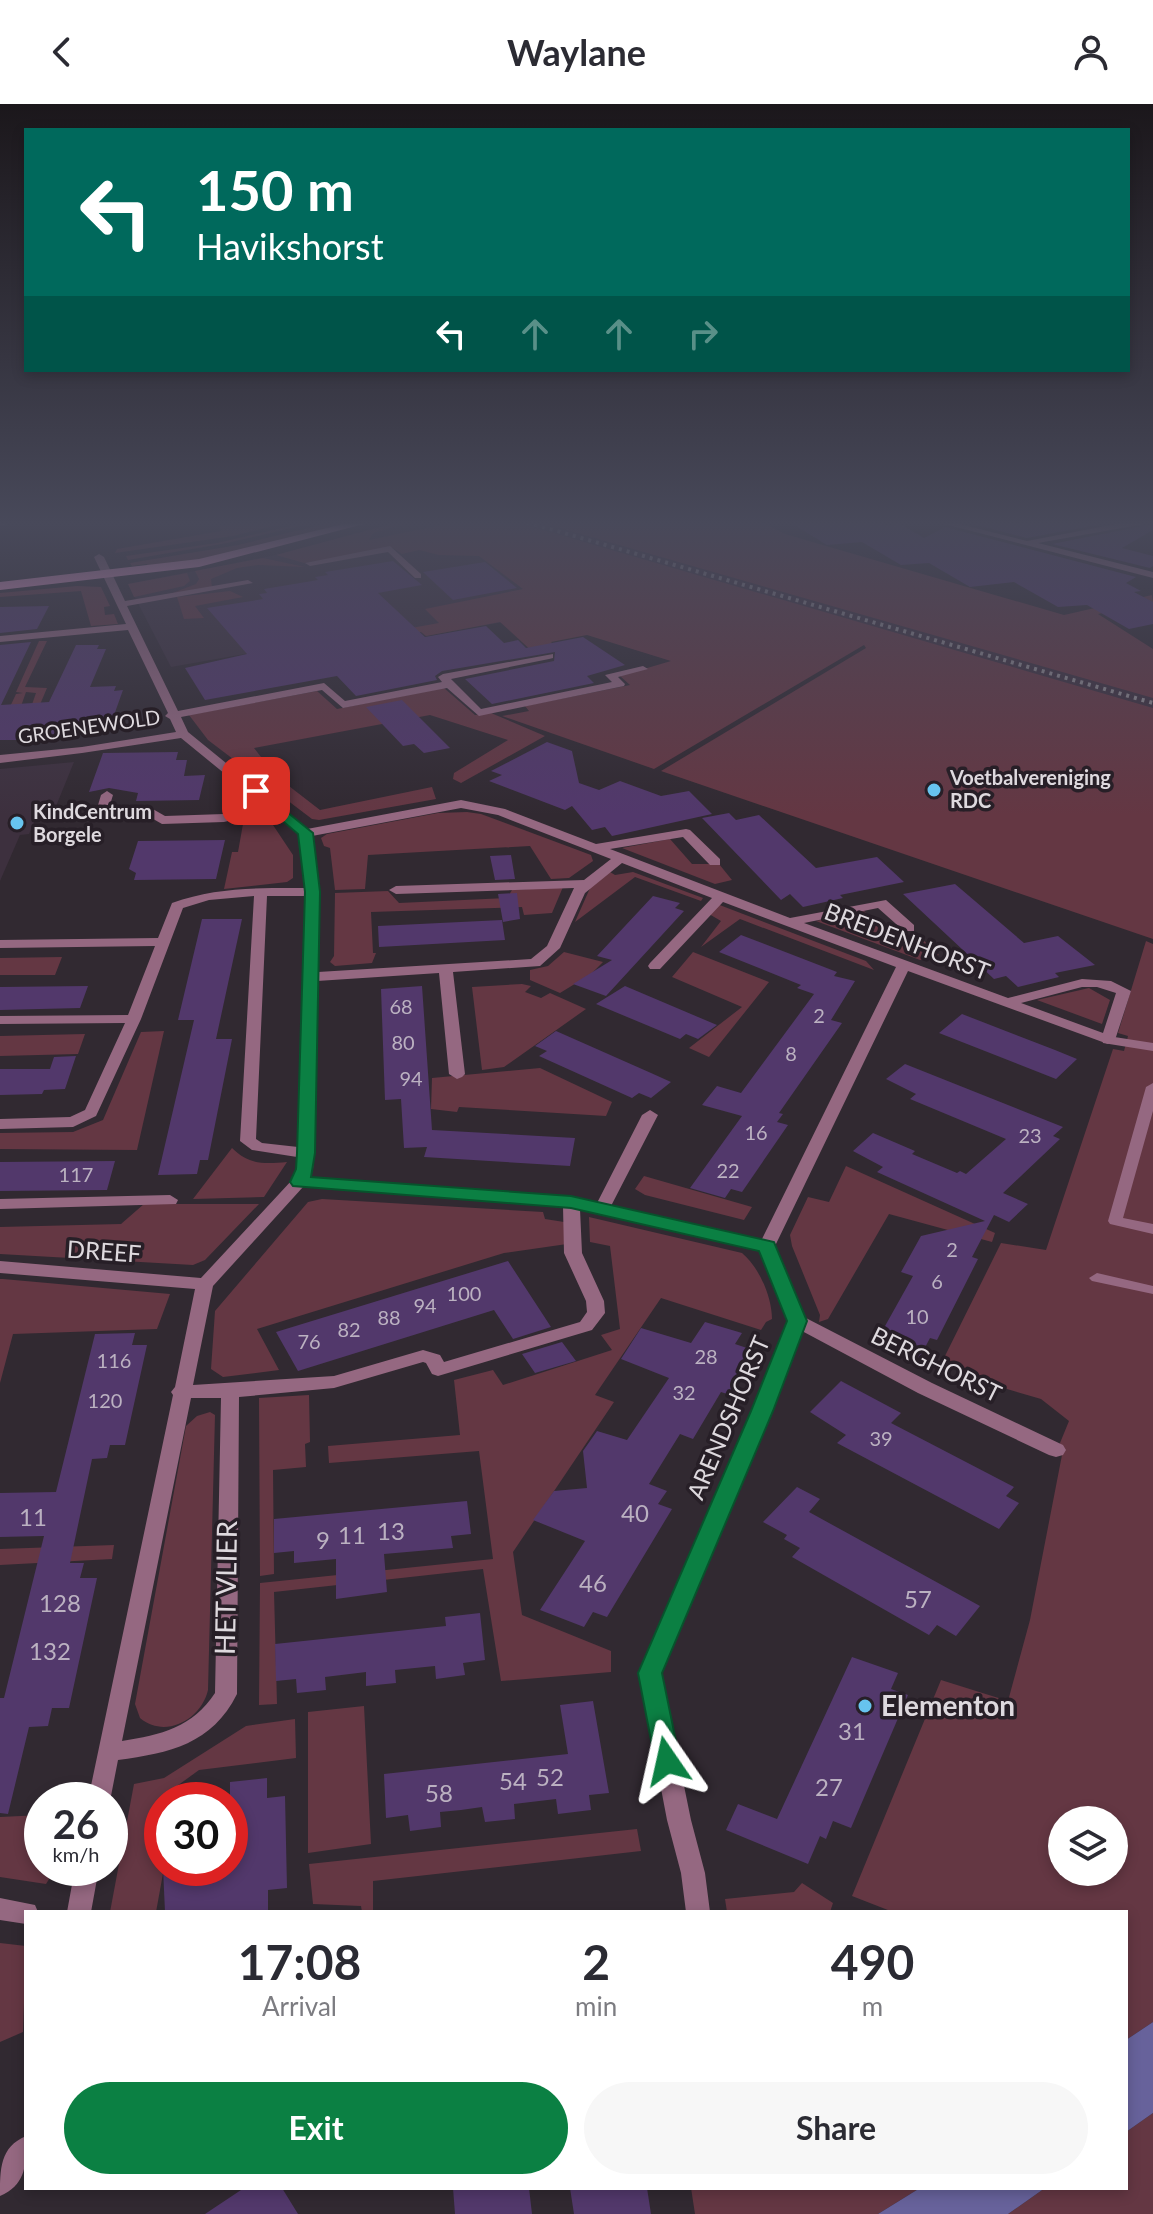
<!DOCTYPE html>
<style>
:root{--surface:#fff;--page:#f7f7f7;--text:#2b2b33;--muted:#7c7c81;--accent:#0b8043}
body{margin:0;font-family:Lato,sans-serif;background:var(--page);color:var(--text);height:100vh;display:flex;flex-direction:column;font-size:30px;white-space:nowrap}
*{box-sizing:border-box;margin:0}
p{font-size:26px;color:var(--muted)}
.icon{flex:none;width:44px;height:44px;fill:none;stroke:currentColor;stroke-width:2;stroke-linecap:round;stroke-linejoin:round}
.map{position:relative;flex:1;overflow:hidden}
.side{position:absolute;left:24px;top:1806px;width:1104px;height:280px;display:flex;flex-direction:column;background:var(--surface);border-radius:0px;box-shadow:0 4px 12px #0003}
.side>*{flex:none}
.hud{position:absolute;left:24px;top:24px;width:1106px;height:244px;border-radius:0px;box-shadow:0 4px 12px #0003;background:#00695c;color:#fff;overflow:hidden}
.buttons{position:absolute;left:1048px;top:1702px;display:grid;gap:16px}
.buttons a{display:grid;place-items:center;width:80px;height:80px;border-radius:50%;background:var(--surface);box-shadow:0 4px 12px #0003;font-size:40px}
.speed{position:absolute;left:24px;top:1678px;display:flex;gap:16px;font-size:40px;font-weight:700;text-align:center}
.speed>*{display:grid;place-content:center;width:104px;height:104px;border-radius:50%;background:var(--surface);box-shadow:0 4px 12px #0003;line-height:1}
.speed small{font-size:20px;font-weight:400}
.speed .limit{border:12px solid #d22;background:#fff;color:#111}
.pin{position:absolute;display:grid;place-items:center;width:68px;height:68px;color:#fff;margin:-34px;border-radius:16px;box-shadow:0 4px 12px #0006}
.me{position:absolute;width:88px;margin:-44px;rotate:349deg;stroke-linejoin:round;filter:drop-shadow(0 0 6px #0008)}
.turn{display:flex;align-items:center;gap:28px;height:168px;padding:0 40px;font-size:36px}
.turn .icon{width:104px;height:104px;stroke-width:2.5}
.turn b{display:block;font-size:56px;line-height:68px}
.lanes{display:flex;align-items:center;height:76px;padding:0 40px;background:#0003;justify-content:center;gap:40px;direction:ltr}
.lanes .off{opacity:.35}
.eta{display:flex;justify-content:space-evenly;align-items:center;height:136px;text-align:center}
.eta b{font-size:48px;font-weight:700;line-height:56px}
.button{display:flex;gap:16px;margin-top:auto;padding:16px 40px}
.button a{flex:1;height:92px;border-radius:48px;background:var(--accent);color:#fff;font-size:32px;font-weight:700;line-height:92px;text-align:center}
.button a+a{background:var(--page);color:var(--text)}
header{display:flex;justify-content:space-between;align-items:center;height:104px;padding:0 40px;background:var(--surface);font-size:36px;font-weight:700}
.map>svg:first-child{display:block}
.built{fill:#3d303e}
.green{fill:#643743;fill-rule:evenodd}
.water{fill:#67629b}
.building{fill:#52386b}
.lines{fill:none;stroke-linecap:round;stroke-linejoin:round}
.lane{fill:#956881;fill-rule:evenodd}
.street{fill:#956881;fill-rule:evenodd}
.primary{fill:#fea2d7;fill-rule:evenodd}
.rail{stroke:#8f898f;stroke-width:4;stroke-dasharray:3 5;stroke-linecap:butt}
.route{fill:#0b8043;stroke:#07532c;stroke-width:2}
.poi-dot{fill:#67c4ef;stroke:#271f27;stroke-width:3}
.labels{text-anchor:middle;stroke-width:7;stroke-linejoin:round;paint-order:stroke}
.far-street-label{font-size:20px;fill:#ded9de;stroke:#271f27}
.far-poi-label{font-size:20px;font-weight:bold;fill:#ded9de;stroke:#271f27;text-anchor:start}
.number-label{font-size:20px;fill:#bbb1c1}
.street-label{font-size:24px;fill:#ded9de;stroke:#271f27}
.near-number-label{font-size:24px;fill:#bbb1c1}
.near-street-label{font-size:28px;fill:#ded9de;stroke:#271f27}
.near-poi-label{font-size:28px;font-weight:bold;fill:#ded9de;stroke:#271f27;text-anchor:start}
</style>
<header><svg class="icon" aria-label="back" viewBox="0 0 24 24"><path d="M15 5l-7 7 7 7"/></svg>Waylane<svg class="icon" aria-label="person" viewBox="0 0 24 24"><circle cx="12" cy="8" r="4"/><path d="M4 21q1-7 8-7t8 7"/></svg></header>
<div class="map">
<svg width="1153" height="2110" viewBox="0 0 1153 2110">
<rect width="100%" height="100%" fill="#312931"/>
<path class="built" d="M406,416H448L732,576L531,513L426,532L421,528L312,538L171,563L128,480L276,451Z
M491,416H591L1153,581V618Z
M74,658L54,707H39L29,730L20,731L0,777V665Z"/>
<path class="green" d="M242,416H298L233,432L115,449L117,445L221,427L219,423Z
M316,416H327L227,439L128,456L126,452L217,439Z
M341,416H365L266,443L149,465L147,460L132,462L130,459L238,441Z
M406,416H419L373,429L369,436L446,420L439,416H509L1153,604V835L661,667L866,544L864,541L654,665L502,612L529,607L525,602L630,581L620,572L671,557L587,531L551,538L558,545L534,549L500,518L426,532L421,528L320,545L316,541L439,519L425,505L523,485L479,452L439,451L419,446L402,450L393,444L304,459L276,451Z
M532,416H758L785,430L1064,511L1152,491L1153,498L1098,510L1153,545V594Z
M263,454L305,463L258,461L237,464L211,475L212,484L170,490L196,480L199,475L195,467Z
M187,469L190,477L184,482L134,493L128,480Z
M77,482L101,483L110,502L104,503L105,511L114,510L118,520L91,522L81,487L0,493V489Z
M230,487L243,493L195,502L204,514L184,515L177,493Z
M39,537H47L25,583L47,584L36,610L29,609L36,589L26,588L20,605H9L16,590L23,589L16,588Z
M444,584L475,611L491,609L545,632L461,679L453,675L454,669L508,636L430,611L254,644L276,672L320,706L432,683L436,695L319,716L312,715L208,636L189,611L317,587L337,605Z
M467,708L481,710L591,751L593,757L569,774L551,775L530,742L368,751L365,785L335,786L330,744L324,742L321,734L327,730L438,709Z
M269,715L293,751V774L287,778L224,785L232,748H238L243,720Z
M670,735L692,760H719L732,776L715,780L622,744Z
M610,768L615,771L633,768L703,794L701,797L635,773L575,818L590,784Z
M563,783L552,809L524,811L522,803L371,808L373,849H376L372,859L335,862L330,858L334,852L335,789L388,787L399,799L507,794L512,786Z
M717,800L866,857L874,866L740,815L701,843L721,817L709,810Z
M864,807L892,834H921L939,851L920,856L816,817Z
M1146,837L1153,840V1918L1126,1936V1808H893L852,1792L941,1576L1008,1597L1030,1516L1062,1351L1060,1339L1069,1317L1041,1295L1007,1285L944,1254L1001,1139L1046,1146L1113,945L1124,947L1128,932L1118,929ZM1062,1716H1114V1768H1062Z
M564,848L603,858L591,870L560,889L530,876V866L548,862Z
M693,848L769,878L709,953L689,944L742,903L672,873Z
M62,853L55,871H0V854Z
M522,880L531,882L525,888L541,894L550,889L586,905L504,963L482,966L472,883Z
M1089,884L1110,896L1102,920L1037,896Z
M164,927L137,1046L0,1045V1029L73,1028L103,1016L141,928Z
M85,930L78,950L0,952V932Z
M540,964L612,998L606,1012L459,1003L457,1008L431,1005L432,974Z
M232,1044C249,1061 264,1060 287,1058L264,1093L193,1095Z
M846,1062L995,1129L992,1138L889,1110L828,1215L819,1218L820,1211L792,1142L790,1131L808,1093L829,1098Z
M644,1072L752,1103L744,1116L645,1091L635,1085Z
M322,1095L543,1108L545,1115L564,1118L567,1140L504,1149L257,1225L279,1266L223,1273L211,1265L215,1207L308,1098Z
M144,1100H259L205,1156L193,1161L0,1150V1123L121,1120Z
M589,1113L742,1149C759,1163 772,1193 772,1215L766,1218L761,1226L661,1194L595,1291L614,1298L513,1448L522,1511L611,1547V1568L501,1577L483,1465L274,1488L277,1600L259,1601L260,1479L493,1455L479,1347L329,1359L328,1342L460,1331L454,1276L493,1266L503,1281L612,1246L601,1231L620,1225L610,1142L590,1138Z
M0,1175H3L170,1190L157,1225L13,1230L0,1279Z
M309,1291L310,1338L305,1340L306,1363L273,1366L274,1470L260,1472L259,1294Z
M210,1308L215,1311L208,1586C201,1616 165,1635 140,1614L135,1600L186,1322L197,1312Z
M114,1441L112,1455L0,1461V1445Z
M364,1602L371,1740L308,1749V1608Z
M295,1615L296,1654L199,1666L177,1682L175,1696H162L164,1764L156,1808H110L134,1680L164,1674L246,1622Z
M42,1711V1764H56L46,1780L0,1773V1713Z
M637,1725L641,1747L373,1777V1808H362L361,1802L313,1800L309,1760Z
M802,1779L833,1799L830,1808H727L725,1795L794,1788Z
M0,1839L26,1842L23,1928L0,1938Z
M1153,2009V2110H1008L1045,2084H1126V2028Z
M691,2084H920L878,2110H695Z"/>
<path class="water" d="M1153,1918V2009L1126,2028V1936Z
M920,2084H1045L1008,2110H878Z"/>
<path class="building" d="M786,416H882L883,422L899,419L924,434L945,423L1136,473L1126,479L1141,487L1134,488L1153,498V520L1129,525L1087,501L1058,503L1014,478L970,483L929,459L901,461L862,438L827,441Z
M958,416H1123L1027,434Z
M1153,420V426L1122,444L1153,452V462L1150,464L1052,440Z
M393,457L422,481L378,489L425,533L486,522L504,539L518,536L526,544L583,533L625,561L587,572L594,579L492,600L465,575L554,557L555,548L442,567L435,572L437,576L356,592L337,572L205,596L185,564L247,550L207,504L263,495L259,490L267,489L264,485L318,476L315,473L328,471L325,468Z
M485,458L517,484L453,496L423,468Z
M49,502L37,525L0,529V503Z
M31,538L1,601L49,598L76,541H99L97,545H106L90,583L116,582L114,587L123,586L108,628H56L53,636H0V541Z
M402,596L450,644L424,649L414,640L403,642L366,603Z
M547,638L572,647L579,679L599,686L620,677L661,692L689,687L712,710L612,732L605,723L592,726L572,702L565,706L489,677L502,671L491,667Z
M178,648L176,656H187L184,672L205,671L199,696L136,697L138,689L109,684L89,688L103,649Z
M729,709L736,716L759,711L816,764L877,753L904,778L840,791L843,794L803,803L790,790L781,796L702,714Z
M225,736L216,775L134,776L136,769L129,765L138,737Z
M511,751L515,775L495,776L490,752Z
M955,780L1024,839L1058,832L1095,861L1055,869L1059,873L1018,883L1006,872L994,875L903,790Z
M517,789L520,815L503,818L498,790Z
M653,792L680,799L675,804L684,807L606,892L573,880L612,856L597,852Z
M202,815H242L216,935H232L208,1056H200L197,1070L158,1071L194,916H178Z
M502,816L505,836L379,843L378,822Z
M741,831L837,868L834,872L855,877L831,916L842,919L779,1009L783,1010L777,1018L788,1021L742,1088L731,1085L725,1094L690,1084L742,1012L702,1001L717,982L741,989L814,890L797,884L801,881L719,848Z
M88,882L80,904L0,906V883Z
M422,882L432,1026L575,1034L570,1062L424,1053L427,1043L404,1044L401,995L385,996L381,885Z
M625,882L698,913L717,921L698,935L686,930L680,935L596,900Z
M962,910L1055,946L1077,955L1056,975L939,929Z
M556,927L651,969L671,978L651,994L639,989L632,994L539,952L547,947L535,942Z
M76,952L65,985L44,986L42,990L0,991V965H50L54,953Z
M905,960L1063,1023L1053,1032L1060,1035L1003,1089L1028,1100L1009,1118L994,1111L972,1153L978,1155L937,1236L930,1234L919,1255L891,1246L896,1236L880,1231L913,1172L901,1168L921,1132L985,1117L877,1068L883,1063L853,1047L873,1029L915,1047L912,1050L957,1069L960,1067L966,1070L1006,1035L910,995L916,990L886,975Z
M115,1057L107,1086L0,1087V1058Z
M508,1157L551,1223L513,1235L494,1206L298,1267L276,1228Z
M705,1218L742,1229L735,1240L753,1246L730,1291L721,1288L693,1335L680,1330L649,1380L667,1387L658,1400L672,1405L607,1513L593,1508L584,1523L540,1506L585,1437L533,1416L554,1387L587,1384L583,1347L597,1327L627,1336L669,1274L621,1255L641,1224L691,1239Z
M135,1229L132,1241H147L125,1341H110L107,1354L92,1355L70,1459H84L80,1474H97L69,1604H52L48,1622L29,1623L8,1710L0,1709V1594H4L44,1432L0,1433V1389L56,1388L95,1230Z
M562,1238L576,1257L535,1269L522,1250Z
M841,1277L901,1309L891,1319L1014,1383L1006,1392L1019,1399L999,1425L837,1339L846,1331L810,1308Z
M797,1383L820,1395L809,1408L980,1502L956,1532L937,1521L929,1531L792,1453L800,1444L784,1435L787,1431L763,1418Z
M467,1397L471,1430L451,1432L453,1444L384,1450L387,1488L336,1495V1455L294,1459V1447L274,1449V1415Z
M480,1509L485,1556L463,1559L465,1571L436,1575L435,1562L395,1566L396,1579L366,1582V1568L325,1573L326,1586L297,1589L296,1575L276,1577L275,1540L446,1522L445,1513Z
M852,1553L898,1569L891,1585L908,1591L851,1724L833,1717L826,1735L820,1732L808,1760L726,1726L738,1700L777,1715Z
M593,1597L609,1689L589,1691L591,1706L558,1710L556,1695L514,1700L515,1715L485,1718L482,1703L461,1706L440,1708L441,1723L410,1727L408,1711L386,1714L384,1670L568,1650L560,1601Z
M267,1674V1694L285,1692L287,1784L268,1786V1808H165L163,1764H230V1678Z
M244,2084H282L298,2110H205Z
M453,2084H529L532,2110H455Z
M570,2084H647L651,2110H574Z"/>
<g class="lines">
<path class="lane" d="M1108,932L1153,939V947L1103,939L1102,936L1103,933Z
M1153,979V1007L1123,1114L1153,1120V1130L1110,1120L1108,1117L1146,983Z
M1097,1169L1153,1182V1190L1092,1177L1089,1174Z"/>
<path class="street" d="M0,416H23L0,422Z
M929,416H944L1027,437L1137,416H1153L1150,419L1038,439L1153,468V474Z
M390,442L421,470V474H415L388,448L310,462L305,459Z
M99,450L104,453L125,497L248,476L253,479L127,502L178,607L324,579L345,597L442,578L438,573L443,570L553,550V554L549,555L451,575L481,605L612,578L605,571L643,562L648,565L618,573L625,580L624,582L479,612L447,584L343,604L322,586L181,613L188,628L307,725L461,696L505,705L596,740L686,725L690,726L720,755V761H710L683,733L610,745L790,814L886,796L914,821V827H904L878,804L804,819L1008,894L1082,875L1111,877L1131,887L1115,936L1108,940L908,867L775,1142L804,1213L932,1279L1063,1341L1066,1346L1063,1351L1056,1353L1049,1351L918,1289L802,1227L771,1307L661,1569L691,1716L705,1769L710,1808H686L681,1769L667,1716L639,1569L753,1307L788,1217L760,1146L580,1105L582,1149L604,1197L605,1209L592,1226L438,1272L432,1270L426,1259L423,1258L334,1284L239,1293L237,1590C212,1640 170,1649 118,1656L110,1697L88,1696L173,1291L171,1288L175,1283L195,1185L0,1169V1157L201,1174L292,1076L297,1065V1053L252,1046L240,1037L254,792L209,796L183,804L141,915L96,1012L73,1023L0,1025V1015L70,1013L85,1006L125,919L0,920V912L128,911L155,842L0,844V836L158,834L172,799C216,783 260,784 306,784L299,730L270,707L224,718L162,720L148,712L98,711L96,708L101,691L107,687L113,691L109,704H151L165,712L224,710L263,701L181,634L82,649L0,659V651L82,643L176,628L170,615L165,612L168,609L128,526L0,538V532L126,520L94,453ZM461,704L498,711L611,755L584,776L396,782L389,786L396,790L574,784L547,842L531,855L318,868L320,788L312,732ZM622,759L712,794L650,859L648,862L650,865H660L723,798L896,863L762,1135L611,1102L658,1011L650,1006L642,1011L597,1099L571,1093L309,1074L313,1065L314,1049L317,877L439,869L449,970L457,975L462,973L465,970L453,868L540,862L560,844L585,789ZM267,792H306L298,1043L262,1039L256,1035ZM1082,883H1097L1116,889L1103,929L1021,899ZM303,1083L563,1102L564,1149L586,1197L587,1208L580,1218L444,1258L440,1251L423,1246L334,1272L193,1281L213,1182ZM191,1294H221L215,1589C193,1623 161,1631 122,1637Z
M170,1091L178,1096L176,1100L0,1105V1095Z
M75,1764H99L91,1808H67Z
M0,1794L35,1801L38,1808H26V1820L0,1816Z
M26,2032C26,2058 28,2080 0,2092C0,2065 0,2043 26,2032Z"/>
<path class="primary" d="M360,416H379L199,463L0,486V478L199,455Z"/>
<path class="rail" d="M519,416L1153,599"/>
</g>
<linearGradient id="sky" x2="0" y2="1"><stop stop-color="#1b171b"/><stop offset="0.59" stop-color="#48495a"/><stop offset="1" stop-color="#48495a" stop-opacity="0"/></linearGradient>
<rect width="1153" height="711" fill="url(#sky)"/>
<path class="route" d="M256,683L313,729L320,788L315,1049L311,1073L571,1092L774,1138L807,1217L773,1307L662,1569L680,1657L676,1665L667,1668L658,1665L655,1657L638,1569L751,1307L787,1217L759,1147L571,1104L293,1082L290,1078L296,1065L297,1049L305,788L298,730L251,690L249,687Z"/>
<g class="poi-dot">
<circle cx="934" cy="686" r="8"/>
<circle cx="17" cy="719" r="8"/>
<circle cx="865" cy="1602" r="8"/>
</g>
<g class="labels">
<g class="far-street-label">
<text transform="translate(89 623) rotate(-8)" y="7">GROENEWOLD</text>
</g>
<g class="far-poi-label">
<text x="950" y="681">Voetbalvereniging<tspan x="950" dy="23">RDC</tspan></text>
<text x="33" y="715">KindCentrum<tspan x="33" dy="23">Borgele</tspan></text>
</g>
<g class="number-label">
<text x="401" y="910">68</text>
<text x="819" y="919">2</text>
<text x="403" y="946">80</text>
<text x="791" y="957">8</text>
<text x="411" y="982">94</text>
<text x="756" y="1036">16</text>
<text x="1030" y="1039">23</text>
<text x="728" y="1074">22</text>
<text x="76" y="1078">117</text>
<text x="952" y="1153">2</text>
<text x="937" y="1185">6</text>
<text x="464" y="1197">100</text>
<text x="425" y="1209">94</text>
<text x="917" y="1220">10</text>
<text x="389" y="1221">88</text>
<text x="349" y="1233">82</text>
<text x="309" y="1245">76</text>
<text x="706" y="1260">28</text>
<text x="114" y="1264">116</text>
<text x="684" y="1296">32</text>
<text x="105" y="1304">120</text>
<text x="881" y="1342">39</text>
</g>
<g class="street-label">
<text transform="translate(907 838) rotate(21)" y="8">BREDENHORST</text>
<text transform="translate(104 1148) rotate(4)" y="8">DREEF</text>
<text transform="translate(936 1261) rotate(26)" y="8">BERGHORST</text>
<text transform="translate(729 1314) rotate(-67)" y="8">ARENDSHORST</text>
</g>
<g class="near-number-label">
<text x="635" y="1418">40</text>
<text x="33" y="1422">11</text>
<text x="391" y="1436">13</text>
<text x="352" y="1440">11</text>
<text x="323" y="1445">9</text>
<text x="593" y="1488">46</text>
<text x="918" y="1504">57</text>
<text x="60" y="1508">128</text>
<text x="50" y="1556">132</text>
<text x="852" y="1636">31</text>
<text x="550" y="1682">52</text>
<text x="513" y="1686">54</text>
<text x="829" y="1692">27</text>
<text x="439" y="1698">58</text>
</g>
<g class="near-street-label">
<text transform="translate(226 1484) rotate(-89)" y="10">HET VLIER</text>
</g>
<g class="near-poi-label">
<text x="881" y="1612">Elementon</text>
</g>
</g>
</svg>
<div class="buttons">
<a><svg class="icon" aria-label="layers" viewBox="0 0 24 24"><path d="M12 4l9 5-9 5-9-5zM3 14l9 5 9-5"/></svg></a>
</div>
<div class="speed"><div>26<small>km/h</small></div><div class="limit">30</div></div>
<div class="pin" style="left:256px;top:687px;background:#d93025"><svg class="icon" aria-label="arrive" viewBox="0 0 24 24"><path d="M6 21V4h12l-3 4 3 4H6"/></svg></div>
<svg class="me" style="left:667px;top:1657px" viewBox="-20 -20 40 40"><path d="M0-17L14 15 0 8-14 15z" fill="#0b8043" stroke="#fff" stroke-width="4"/></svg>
<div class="hud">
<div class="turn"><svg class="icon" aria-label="left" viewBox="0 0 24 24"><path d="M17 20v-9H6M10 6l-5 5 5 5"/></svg><div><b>150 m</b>Havikshorst</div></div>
<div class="lanes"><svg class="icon" aria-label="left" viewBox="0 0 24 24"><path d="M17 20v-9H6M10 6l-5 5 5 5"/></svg><svg class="icon off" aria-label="ahead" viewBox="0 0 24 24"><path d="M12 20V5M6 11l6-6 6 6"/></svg><svg class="icon off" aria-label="ahead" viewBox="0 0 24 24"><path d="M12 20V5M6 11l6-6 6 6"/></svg><svg class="icon off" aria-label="right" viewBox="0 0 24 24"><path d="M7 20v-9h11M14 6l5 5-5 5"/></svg></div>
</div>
<section class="side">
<div class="eta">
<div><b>17:08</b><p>Arrival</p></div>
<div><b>2</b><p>min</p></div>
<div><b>490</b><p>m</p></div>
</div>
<div class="button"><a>Exit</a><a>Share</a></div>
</section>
</div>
